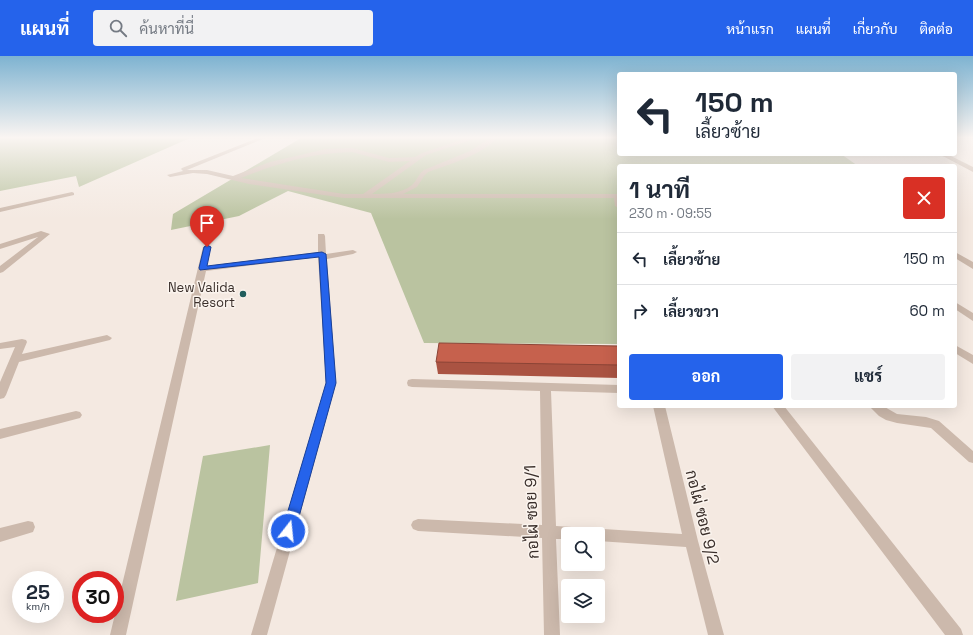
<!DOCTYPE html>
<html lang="th">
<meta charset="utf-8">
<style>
:root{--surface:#fff;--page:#f2f2f3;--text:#1f2937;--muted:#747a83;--line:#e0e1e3;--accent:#2563eb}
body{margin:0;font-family:"Space Grotesk",Sarabun,sans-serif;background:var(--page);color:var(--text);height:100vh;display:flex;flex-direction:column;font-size:15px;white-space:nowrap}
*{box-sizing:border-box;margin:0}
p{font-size:13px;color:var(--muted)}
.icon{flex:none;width:22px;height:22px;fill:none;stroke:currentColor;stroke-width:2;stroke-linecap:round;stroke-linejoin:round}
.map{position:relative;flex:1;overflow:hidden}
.sheet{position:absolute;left:617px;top:108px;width:340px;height:244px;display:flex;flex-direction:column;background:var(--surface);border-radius:4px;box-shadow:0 4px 16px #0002}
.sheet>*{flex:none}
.guide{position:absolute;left:617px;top:16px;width:340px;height:84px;border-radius:4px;box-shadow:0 4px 16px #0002;background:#fff;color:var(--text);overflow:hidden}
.fabs{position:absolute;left:561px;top:471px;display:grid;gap:8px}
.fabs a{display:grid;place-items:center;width:44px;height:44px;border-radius:4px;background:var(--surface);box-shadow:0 4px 16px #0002;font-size:20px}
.speed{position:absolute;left:12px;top:515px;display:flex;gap:8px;font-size:20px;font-weight:700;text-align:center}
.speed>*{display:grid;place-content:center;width:52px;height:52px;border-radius:50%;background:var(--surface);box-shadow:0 4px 16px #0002;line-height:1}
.speed small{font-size:10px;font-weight:400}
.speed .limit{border:6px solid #d22;background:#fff;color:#111}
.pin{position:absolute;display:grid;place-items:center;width:34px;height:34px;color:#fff;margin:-41px -17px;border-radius:50% 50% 50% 0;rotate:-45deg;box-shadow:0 0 4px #0007}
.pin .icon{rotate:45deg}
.me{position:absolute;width:44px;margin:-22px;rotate:16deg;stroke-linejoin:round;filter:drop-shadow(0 0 3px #0008)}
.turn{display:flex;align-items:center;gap:14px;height:84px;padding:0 12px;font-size:18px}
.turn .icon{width:52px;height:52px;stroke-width:2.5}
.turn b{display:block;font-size:28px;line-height:34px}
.round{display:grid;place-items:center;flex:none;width:42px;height:42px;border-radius:4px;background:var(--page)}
.overview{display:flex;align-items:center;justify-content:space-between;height:68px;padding:0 12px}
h1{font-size:24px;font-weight:700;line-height:30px}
.primary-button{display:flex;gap:8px;margin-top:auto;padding:8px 12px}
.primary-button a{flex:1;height:46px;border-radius:4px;background:var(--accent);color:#fff;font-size:16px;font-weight:700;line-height:46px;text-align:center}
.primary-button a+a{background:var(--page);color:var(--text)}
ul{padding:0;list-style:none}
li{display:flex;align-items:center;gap:12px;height:52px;padding:0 12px;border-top:1px solid var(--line)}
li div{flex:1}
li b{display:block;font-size:15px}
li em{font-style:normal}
header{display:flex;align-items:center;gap:24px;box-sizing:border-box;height:56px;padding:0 20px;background:var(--accent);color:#fff}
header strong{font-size:19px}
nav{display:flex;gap:22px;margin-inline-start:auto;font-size:14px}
.search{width:280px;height:36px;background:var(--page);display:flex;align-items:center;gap:10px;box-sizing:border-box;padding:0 14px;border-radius:4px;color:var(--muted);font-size:15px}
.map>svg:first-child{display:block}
.green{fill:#bac3a0}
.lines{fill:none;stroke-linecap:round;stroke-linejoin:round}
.minor{fill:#ccb9ac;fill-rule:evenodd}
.wall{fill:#aa5342}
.building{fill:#c6614d;stroke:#8b4436}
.route{fill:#2563eb;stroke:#184099}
.poi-dot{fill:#205d5c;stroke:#fbf4ee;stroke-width:1.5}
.labels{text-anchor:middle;stroke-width:3;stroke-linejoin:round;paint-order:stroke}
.poi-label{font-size:13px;fill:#3a2f2b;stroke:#fbf4ee;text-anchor:end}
.near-street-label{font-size:16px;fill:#3a2f2b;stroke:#fbf4ee}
</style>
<header>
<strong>แผนที่</strong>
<div class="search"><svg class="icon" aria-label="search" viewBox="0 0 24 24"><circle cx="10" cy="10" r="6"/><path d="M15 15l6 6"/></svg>ค้นหาที่นี่</div>
<nav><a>หน้าแรก</a><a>แผนที่</a><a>เกี่ยวกับ</a><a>ติดต่อ</a></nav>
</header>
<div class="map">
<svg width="973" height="579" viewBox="0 0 973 579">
<rect width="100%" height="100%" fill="#f4e9e1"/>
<path class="green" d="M0,82H190L79,131L76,120L0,135Z
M301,82H619V98H841L858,110H619V288L424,287L371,157L288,135L239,160L171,174L173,158Z
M270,389L258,527L176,545L203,400Z"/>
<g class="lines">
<path class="minor" d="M258,82H265L187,114H207L233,120L270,106L326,93L352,92L389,102L415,101L422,97L467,82H475L474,83L426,99L372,138C385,138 401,138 412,129C417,125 418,118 424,114L470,95L490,82H496C485,98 447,109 428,116L424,120L417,131L403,138H619V152L615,150L614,142H344L249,128L207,118L193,117L170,121L167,119L183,115L181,113L182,112ZM352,96L389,106L410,105L363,138H344L241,122C278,107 311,97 352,96Z
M939,98H947L973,111V116Z
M72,136L74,137V139L0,156V152Z
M41,175L50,178L3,216L0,217V210L38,181L0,193V188Z
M318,178H324L325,180L326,198L353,194L357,196L353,198L327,203L336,327L267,579H251L326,327L318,201L206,215L126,579H110L203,191L207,189L211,191L207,210L318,196Z
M955,196L973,206V213L955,202Z
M955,246L973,257V265L955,253Z
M107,279L112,282L110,284L19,306L6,339L4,342L0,343V326L15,291L0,293V287L22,283L26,284L27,286L22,298Z
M955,289L973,299V308L955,297Z
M412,323L619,329V337L551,335L556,470L682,478L653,350H665L698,485L724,579H708L686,491L598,485V478H568V483H556L560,579H544L542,482L418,475L413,473L411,469L413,465L418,463L542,469L540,335L412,331L408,330L407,327L408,324Z
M772,350H784L961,573L963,579H945Z
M869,350H883L897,358L926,361L939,365L973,395V407L969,406L931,372L897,367L886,364L879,360Z
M76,355L80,356L82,359L80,362L0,383V373Z
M28,465L33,466L35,471L33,476L0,486V472Z"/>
</g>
<path class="wall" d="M619,290V322L438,318L436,306Z"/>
<path class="building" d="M439,287L619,290V309L436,306Z"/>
<linearGradient id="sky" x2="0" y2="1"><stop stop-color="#7eb3d1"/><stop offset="0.5" stop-color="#faf5f2"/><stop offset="1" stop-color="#faf5f2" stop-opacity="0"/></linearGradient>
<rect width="973" height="163" fill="url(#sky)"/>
<path class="route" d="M207,189L211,191L207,210L322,196L326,198L336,327L295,475L293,479L288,481L284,479L282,475L326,327L319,201L200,214L199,212L204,191Z"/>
<circle class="poi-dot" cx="243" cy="238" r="4"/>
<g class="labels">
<g class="poi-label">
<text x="235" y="236">New Valida<tspan x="235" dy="15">Resort</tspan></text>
</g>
<g class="near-street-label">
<text transform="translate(531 456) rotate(-92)" y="6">กอไผ่ ซอย 9/1</text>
<text transform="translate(703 461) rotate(76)" y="6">กอไผ่ ซอย 9/2</text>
</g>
</g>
</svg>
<div class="fabs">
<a><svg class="icon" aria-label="search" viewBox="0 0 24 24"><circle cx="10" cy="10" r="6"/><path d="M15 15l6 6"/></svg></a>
<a><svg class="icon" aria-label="layers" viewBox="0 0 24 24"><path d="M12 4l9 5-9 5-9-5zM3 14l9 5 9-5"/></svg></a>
</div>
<div class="speed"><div>25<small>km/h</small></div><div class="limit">30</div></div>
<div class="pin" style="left:207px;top:191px;background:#d93025"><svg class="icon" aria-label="arrive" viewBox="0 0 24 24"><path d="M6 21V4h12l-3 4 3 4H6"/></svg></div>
<svg class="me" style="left:288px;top:475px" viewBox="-20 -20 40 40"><circle r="17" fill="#2563eb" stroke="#fff" stroke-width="3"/><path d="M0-11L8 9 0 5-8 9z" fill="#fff"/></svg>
<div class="guide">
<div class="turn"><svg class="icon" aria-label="left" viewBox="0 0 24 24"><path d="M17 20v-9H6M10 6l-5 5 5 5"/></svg><div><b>150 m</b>เลี้ยวซ้าย</div></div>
</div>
<section class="sheet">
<div class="overview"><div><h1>1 นาที</h1><p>230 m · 09:55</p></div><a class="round" style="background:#d93025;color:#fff"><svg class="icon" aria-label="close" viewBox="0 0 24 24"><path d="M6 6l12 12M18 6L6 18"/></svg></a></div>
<ul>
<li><svg class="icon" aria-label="left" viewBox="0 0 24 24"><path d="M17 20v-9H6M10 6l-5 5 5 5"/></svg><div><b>เลี้ยวซ้าย</b></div><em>150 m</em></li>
<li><svg class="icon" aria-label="right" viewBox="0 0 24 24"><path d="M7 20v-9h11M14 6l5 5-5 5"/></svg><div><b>เลี้ยวขวา</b></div><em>60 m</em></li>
</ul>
<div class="primary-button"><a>ออก</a><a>แชร์</a></div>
</section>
</div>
